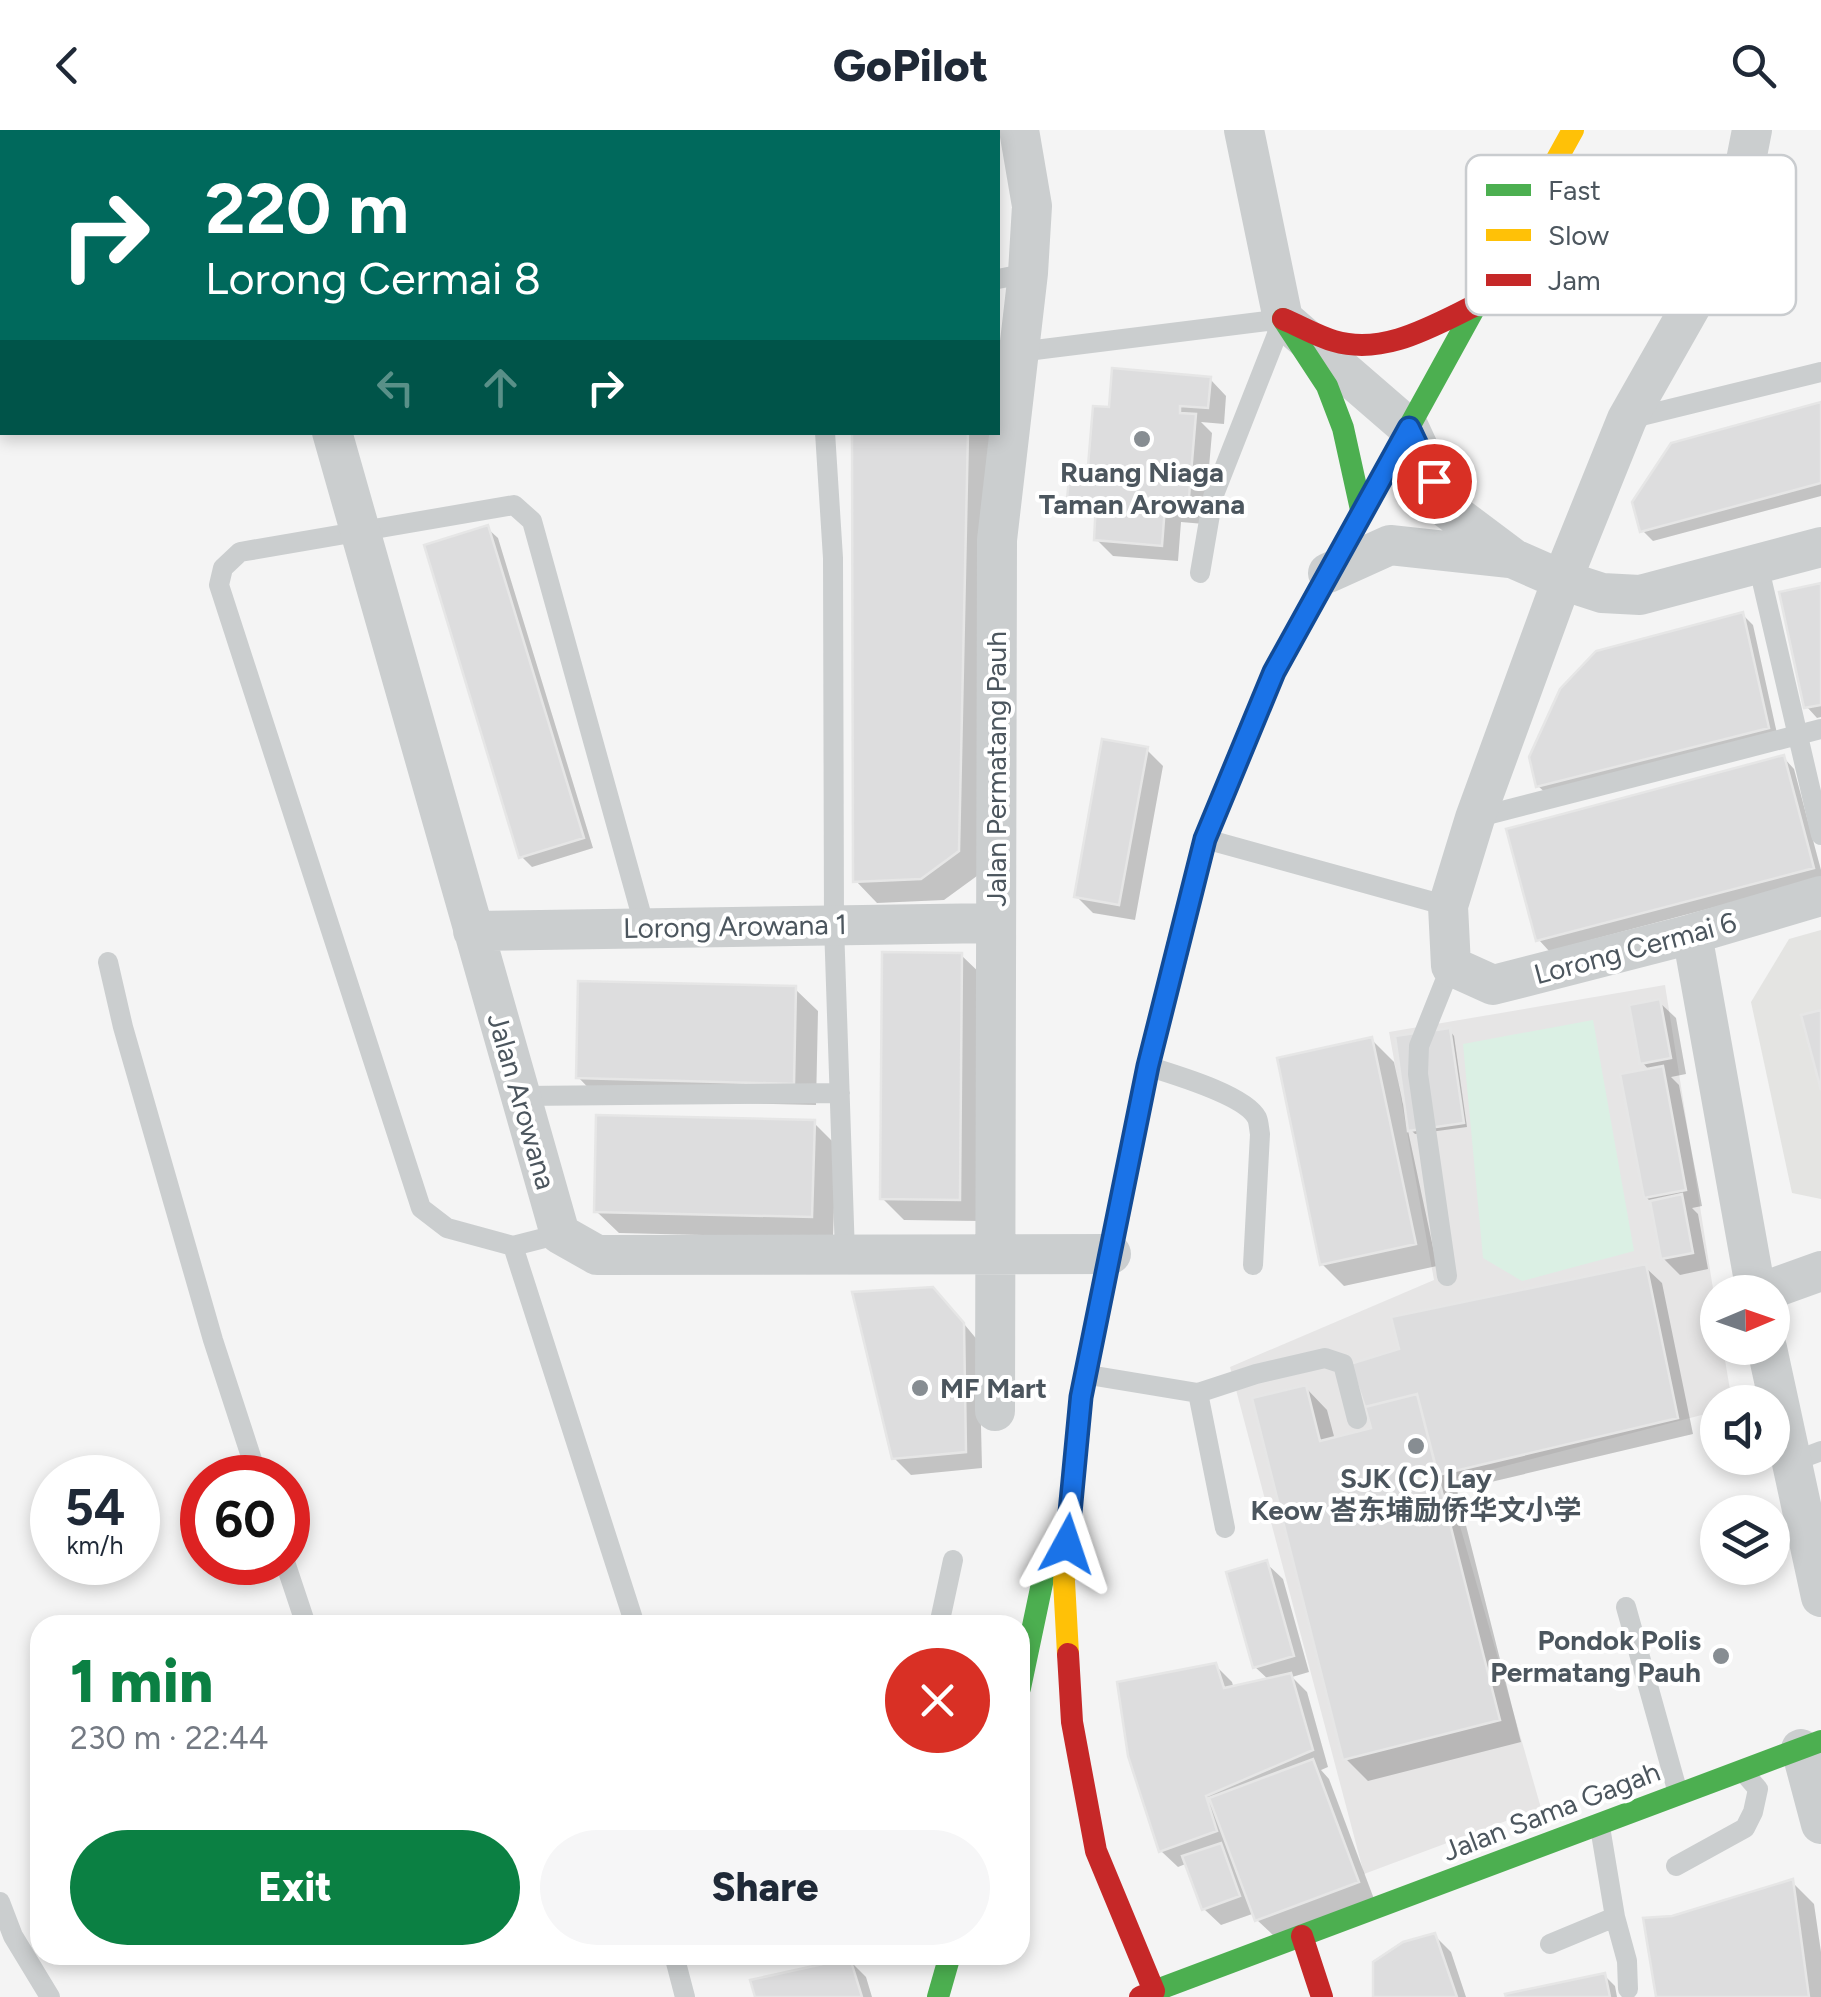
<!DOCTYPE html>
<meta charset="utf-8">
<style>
:root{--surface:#fff;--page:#f6f6f7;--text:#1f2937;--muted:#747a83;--accent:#0b8043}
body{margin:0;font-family:Figtree,"Noto Sans SC",sans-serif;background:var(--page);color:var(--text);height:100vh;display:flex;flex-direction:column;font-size:38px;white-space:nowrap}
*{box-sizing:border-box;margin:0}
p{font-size:32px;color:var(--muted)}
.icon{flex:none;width:55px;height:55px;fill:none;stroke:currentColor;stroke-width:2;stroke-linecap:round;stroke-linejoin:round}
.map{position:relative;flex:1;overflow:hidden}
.panel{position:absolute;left:30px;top:1485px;width:1000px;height:350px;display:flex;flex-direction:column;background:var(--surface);border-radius:30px;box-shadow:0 5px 15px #0003}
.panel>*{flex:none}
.guide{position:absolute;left:0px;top:0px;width:1000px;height:305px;box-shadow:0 5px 15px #0003;background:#00695c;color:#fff;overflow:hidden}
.needle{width:65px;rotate:88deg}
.buttons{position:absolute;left:1700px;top:1145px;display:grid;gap:20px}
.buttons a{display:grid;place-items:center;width:90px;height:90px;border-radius:50%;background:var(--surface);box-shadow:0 5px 15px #0003;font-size:50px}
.speed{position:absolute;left:30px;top:1325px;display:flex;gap:20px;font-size:50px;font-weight:700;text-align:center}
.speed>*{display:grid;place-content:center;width:130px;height:130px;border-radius:50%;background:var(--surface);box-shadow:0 5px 15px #0003;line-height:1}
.speed small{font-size:25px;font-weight:400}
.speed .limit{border:15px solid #d22;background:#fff;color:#111}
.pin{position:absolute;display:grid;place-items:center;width:85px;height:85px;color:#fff;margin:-42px;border:5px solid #fff;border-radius:50%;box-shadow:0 2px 10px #0007}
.me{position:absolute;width:110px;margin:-55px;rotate:5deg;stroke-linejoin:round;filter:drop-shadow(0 0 8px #0008)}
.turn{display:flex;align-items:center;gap:35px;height:210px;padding:0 40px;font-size:45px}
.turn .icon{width:130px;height:130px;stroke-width:2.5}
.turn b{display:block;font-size:70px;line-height:85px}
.lanes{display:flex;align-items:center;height:95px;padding:0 40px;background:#0003;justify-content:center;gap:50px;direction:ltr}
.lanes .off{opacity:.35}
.round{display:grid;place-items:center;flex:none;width:105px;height:105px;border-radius:52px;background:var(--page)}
.head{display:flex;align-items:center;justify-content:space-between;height:170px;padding:0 40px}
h1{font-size:60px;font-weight:800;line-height:75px;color:var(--accent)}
.primary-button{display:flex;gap:20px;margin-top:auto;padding:20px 40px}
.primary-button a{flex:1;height:115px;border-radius:60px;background:var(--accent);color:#fff;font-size:40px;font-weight:800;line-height:115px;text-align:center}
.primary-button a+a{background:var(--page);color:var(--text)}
header{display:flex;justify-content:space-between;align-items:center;height:130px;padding:0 40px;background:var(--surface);font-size:45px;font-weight:800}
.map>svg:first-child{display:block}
.commercial{fill:#e4e4e2}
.education{fill:#e6e5e5}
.green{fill:#dbf0e4}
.shadow{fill:#0003}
.building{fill:#ddddde;stroke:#e6e6e6;stroke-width:2.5}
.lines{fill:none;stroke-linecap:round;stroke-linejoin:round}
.lane{stroke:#cbcecf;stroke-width:20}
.street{stroke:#cbcecf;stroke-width:40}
.fast{stroke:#4caf50;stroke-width:22}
.slow{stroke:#ffc107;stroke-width:22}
.jam{stroke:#c62828;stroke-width:22}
.route-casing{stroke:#114b97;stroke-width:25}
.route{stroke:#1a73e8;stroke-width:18}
.poi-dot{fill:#878d92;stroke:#fff;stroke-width:4}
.labels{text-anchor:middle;stroke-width:8;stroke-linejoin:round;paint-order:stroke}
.poi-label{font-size:28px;font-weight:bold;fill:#4c565e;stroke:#fff}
.street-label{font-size:28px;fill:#4c565e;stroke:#fff}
.key{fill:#fff;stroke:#c9cccf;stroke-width:2.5}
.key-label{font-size:28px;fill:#4c565e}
</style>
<header><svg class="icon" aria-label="back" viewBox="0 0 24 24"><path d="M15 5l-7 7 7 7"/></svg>GoPilot<svg class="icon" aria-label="search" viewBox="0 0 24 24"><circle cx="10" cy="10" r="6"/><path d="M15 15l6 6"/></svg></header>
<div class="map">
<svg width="1821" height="1867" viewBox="0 0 1821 1867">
<rect width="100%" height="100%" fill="#f4f4f4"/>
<path class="commercial" d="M1821,800V1069L1792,1063L1751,872L1789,809Z"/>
<path class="education" d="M1665,855L1717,1184L1718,1218H1723L1732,1272H1718L1717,1281L1447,1351L1541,1678L1364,1744L1230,1237L1434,1150L1389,902Z"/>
<path class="green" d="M1593,890L1634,1121L1522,1151L1483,1128L1463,914Z"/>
<path class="shadow" d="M1210,249L1226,266L1224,294L1201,292L1212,303L1204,394L1181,392L1178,431L1113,426L1096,409L1098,386H1087L1070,369L1090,339L1111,280Z
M1821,275V366L1653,411L1642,400Z
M861,302H990L981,743L944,770L877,773L855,750L854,305Z
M487,398L498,408L593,718L532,737L521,726Z
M1821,456V587L1817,588L1807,577Z
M1743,485L1753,495L1778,608L1549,666L1538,656Z
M1147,620L1163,636L1135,790L1093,783L1076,766Z
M1784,628L1794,639L1821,740V749L1549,821L1539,810Z
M961,825L984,847L981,1091L904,1090L882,1068Z
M795,859L818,881L816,975L600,970L578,947Z
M1659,872L1676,888L1686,944L1671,947L1679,955L1702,1076L1692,1078L1698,1084L1708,1139L1680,1145L1663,1128L1653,1074L1646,1067L1650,941L1642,932Z
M1450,901L1454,906L1467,997L1415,1004L1407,996L1437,1136L1344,1156L1322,1134L1372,910L1394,932L1403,974H1407Z
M814,993L836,1015L833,1108L619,1103L596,1081Z
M1645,1137L1662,1153L1693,1304L1457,1360L1521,1612L1368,1651L1346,1629L1305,1257L1327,1280L1335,1310L1374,1300L1368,1275Z
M950,1177L979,1212L982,1338L911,1345L894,1328Z
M1266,1433L1283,1449L1309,1542L1292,1547L1307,1562L1328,1637L1321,1640L1329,1649L1374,1769L1274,1806L1257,1790L1255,1783L1221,1795L1204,1779L1188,1733L1178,1737L1161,1721L1215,1535L1232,1552L1234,1559L1269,1550L1255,1537Z
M1792,1752L1814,1774L1821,1822V1867H1659L1672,1788Z
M1434,1805L1451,1822L1466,1867H1375Z
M849,1830L866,1847L872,1867H758Z
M1604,1845L1615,1856L1617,1867H1509Z"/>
<path class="building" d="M1112,238L1211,247L1208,278L1180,276V283L1196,284L1188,379L1165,376L1162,416L1094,410L1096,372L1067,370L1070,335L1088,336L1093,276L1109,277Z
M1821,272V353L1640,402L1632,372L1671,313Z
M968,302L959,721L921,749L853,752L852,303Z
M488,395L584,708L519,728L424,415Z
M1821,453V575L1804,578L1779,462Z
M1743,482L1769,598L1536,657L1529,627L1560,559L1596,521Z
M1102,609L1148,617L1119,775L1074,767Z
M1784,625L1814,738L1536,811L1506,699Z
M882,822L962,823L960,1070L880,1069Z
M578,851L796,856L794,954L576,948Z
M1660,869L1671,928L1640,934L1629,875Z
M1821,880V960L1801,885Z
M1450,898L1464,993L1408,1001L1395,906Z
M1372,907L1416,1114L1320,1135L1277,928Z
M1663,936L1686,1060L1644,1068L1620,944Z
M596,985L815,990L812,1087L594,1082Z
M1682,1064L1693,1123L1661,1129L1650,1071Z
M1646,1134L1678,1288L1438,1345L1417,1264L1365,1277L1350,1234L1399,1219L1391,1187Z
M933,1157L964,1193L966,1322L892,1329L852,1162Z
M1306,1255L1320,1311L1371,1298L1365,1277L1417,1264L1500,1590L1343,1630L1252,1268Z
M1267,1430L1294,1526L1253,1538L1226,1442Z
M1216,1533L1224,1558L1291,1543L1313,1620L1206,1666L1217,1701L1159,1722L1128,1626L1117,1552Z
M1313,1629L1359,1752L1255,1791L1209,1668Z
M1221,1713L1240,1766L1202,1780L1182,1726Z
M1793,1749L1809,1867H1656L1643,1788L1672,1786Z
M1435,1803L1457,1867H1373V1832L1403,1812Z
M850,1828L862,1867H755L750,1850Z
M1605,1843L1610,1867H1506L1505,1864Z"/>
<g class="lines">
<path class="lane" d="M92,2L102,0
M0,25H2
M998,149L1028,143
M1019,222L1283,189L1213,367L1200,443
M1629,289L1821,242
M825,302L833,428L834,795L845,1124
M1758,434L1821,705
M1475,688L1821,599
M1209,710L1448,776
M108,832L123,897L213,1210L258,1348
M1150,937C1175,945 1245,965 1257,988C1259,993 1259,999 1260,1004L1253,1135
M521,966L840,963
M560,1104L513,1116L635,1495
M513,1116L447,1098L421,1078L219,455L223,438L240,422L514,375L532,391L645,798
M1447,1146L1418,944L1419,916L1451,836
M1089,1245L1198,1263L1256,1244L1325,1228L1343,1234L1357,1289
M1198,1263L1225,1398
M1792,1332L1821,1321
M285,1432L306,1495
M1626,1477L1678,1663
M939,1495L953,1430
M1600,1697L1615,1787L1627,1831L1628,1859
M1676,1736L1745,1698L1753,1682L1758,1659L1744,1643
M0,1772L13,1806L50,1867
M1550,1814L1615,1787
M674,1825L685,1867"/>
<path class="street" d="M246,0L247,2
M1244,0L1283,189L1409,298L1446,378L1514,429L1562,450L1602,463L1640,465L1821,417
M1752,0L1735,87L1703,155L1627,289L1562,450L1475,688L1448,776L1451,836L1493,855L1692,804L1821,766
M332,302L560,1104L597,1125L1111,1124
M1328,443L1390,415L1510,428
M473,801L996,793
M1692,804L1756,1162
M1763,1162L1821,1141
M1767,1218L1821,1467
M995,1281L997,410L1028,143L1032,76L1019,0
M1801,1619L1821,1694"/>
<path class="fast" d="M1283,189L1327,256L1343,298L1362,384
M1090,1224L1148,936L1205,709L1274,542L1479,170
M1020,1558L1044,1444
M1154,1861L1821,1611
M938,1867L950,1825"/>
<path class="slow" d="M1479,170L1573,0
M1068,1524L1064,1451L1081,1267L1090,1224"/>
<path class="jam" d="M1283,189C1300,196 1317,206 1334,211C1385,226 1434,195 1478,174
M1068,1524L1072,1592L1096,1721L1154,1861L1140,1867
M1302,1806L1322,1867"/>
</g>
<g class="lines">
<defs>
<path id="route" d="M1067,1414L1081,1267L1148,936L1205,709L1274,542L1409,298L1434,351"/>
</defs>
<use href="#route" class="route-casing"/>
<use href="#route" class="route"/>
</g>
<g class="poi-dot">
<circle cx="1142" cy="309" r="10"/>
<circle cx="920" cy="1258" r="10"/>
<circle cx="1416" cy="1316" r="10"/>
<circle cx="1721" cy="1526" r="10"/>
</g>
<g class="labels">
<g class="poi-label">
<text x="1142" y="352">Ruang Niaga<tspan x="1142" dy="32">Taman Arowana</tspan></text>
<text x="940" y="1268" text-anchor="start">MF Mart</text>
<text x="1416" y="1358">SJK (C) Lay<tspan x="1416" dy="32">Keow 峇东埔励侨华文小学</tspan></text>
<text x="1701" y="1520" text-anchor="end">Pondok Polis<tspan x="1701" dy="32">Permatang Pauh</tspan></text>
</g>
<g class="street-label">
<text transform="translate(996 639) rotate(-90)" y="10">Jalan Permatang Pauh</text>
<text transform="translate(735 796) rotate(-1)" y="10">Lorong Arowana 1</text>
<text transform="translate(1635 818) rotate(-15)" y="10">Lorong Cermai 6</text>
<text transform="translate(522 971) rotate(74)" y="10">Jalan Arowana</text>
<text transform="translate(1551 1681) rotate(-21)" y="10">Jalan Sama Gagah</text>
</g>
</g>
<rect x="1466" y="25" width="330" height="160" rx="15" class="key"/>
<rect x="1486" y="54" width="45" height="12" fill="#4caf50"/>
<rect x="1486" y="99" width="45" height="12" fill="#ffc107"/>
<rect x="1486" y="144" width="45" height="12" fill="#c62828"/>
<g class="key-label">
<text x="1548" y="70">Fast</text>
<text x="1548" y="115">Slow</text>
<text x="1548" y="160">Jam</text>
</g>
</svg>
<div class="buttons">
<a><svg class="needle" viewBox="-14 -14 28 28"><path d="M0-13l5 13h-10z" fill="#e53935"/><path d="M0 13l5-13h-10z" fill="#747a83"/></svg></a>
<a><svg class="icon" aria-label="sound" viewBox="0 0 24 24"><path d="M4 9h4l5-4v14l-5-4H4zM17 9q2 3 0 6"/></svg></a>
<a><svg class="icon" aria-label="layers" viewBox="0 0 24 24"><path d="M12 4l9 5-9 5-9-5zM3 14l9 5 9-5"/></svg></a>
</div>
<div class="speed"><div>54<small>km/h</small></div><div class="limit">60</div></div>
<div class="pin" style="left:1434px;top:351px;background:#d93025"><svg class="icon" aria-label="arrive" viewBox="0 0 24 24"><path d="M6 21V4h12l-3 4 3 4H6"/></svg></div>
<svg class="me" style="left:1067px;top:1414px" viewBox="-20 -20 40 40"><path d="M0-17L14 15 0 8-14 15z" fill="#1a73e8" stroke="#fff" stroke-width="4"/></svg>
<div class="guide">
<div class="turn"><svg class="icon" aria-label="right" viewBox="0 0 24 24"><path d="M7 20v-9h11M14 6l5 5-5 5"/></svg><div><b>220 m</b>Lorong Cermai 8</div></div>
<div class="lanes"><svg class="icon off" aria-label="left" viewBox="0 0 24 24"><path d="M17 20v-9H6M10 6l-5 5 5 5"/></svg><svg class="icon off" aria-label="ahead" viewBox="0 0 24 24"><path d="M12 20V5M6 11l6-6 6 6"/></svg><svg class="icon" aria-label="right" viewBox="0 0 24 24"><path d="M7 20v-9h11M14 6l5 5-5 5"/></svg></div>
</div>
<section class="panel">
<div class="head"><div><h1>1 min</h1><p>230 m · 22:44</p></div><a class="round" style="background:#d93025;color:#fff"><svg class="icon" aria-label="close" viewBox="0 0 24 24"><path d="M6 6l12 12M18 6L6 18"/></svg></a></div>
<div class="primary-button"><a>Exit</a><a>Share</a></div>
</section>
</div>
